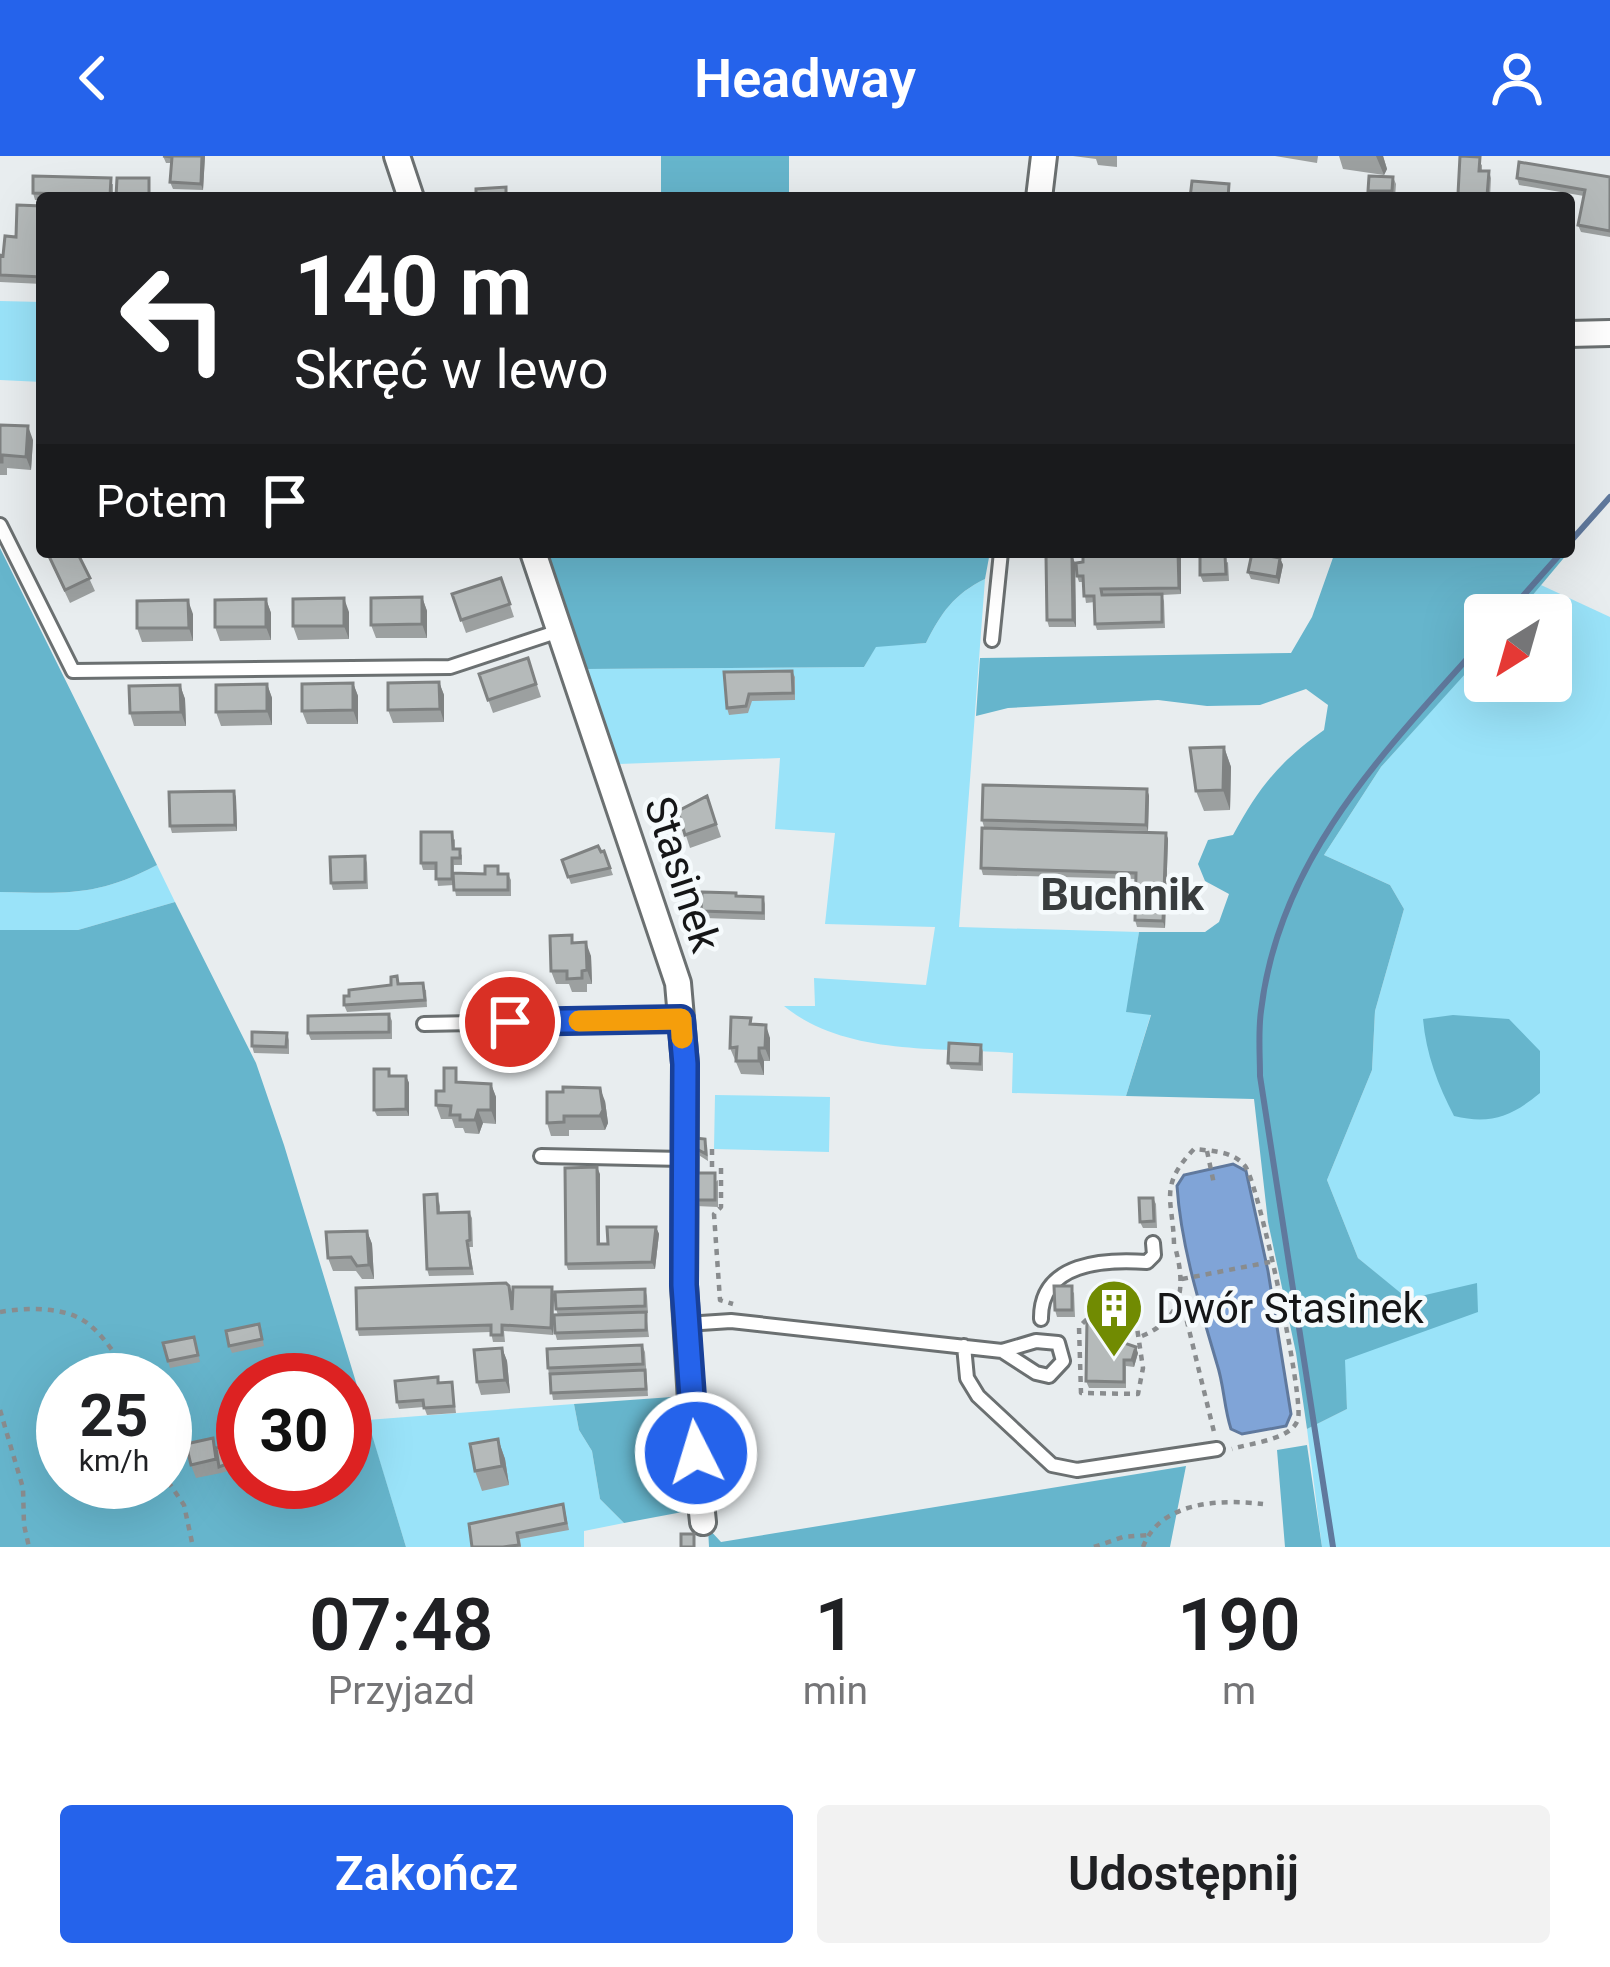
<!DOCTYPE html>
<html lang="pl">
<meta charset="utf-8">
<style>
:root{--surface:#fff;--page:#f2f2f2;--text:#202124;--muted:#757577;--accent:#2563eb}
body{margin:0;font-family:Roboto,sans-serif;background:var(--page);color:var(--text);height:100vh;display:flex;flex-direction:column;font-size:45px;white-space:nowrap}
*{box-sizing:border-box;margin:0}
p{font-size:39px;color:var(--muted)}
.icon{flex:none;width:66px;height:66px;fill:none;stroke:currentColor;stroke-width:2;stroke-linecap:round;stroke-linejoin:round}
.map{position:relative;height:1391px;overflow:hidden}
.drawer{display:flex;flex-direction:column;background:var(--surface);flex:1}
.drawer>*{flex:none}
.top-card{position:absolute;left:36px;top:36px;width:1539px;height:366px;border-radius:12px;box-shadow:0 12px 48px #0002;background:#202124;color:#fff;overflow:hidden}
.needle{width:78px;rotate:217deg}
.fabs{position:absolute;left:1464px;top:438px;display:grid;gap:24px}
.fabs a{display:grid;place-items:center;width:108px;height:108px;border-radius:12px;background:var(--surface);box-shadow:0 12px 48px #0002;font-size:60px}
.speed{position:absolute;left:36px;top:1197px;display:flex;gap:24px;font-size:60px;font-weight:700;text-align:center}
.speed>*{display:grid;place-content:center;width:156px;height:156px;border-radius:50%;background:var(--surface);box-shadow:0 12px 48px #0002;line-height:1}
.speed small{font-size:30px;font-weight:400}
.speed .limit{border:18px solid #d22;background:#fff;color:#111}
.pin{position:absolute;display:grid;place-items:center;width:102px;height:102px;color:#fff;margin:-51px;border:6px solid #fff;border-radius:50%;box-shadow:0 3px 12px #0007}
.me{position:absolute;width:132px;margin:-66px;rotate:355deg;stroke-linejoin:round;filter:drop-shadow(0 0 9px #0008)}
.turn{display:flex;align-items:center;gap:42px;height:252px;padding:0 60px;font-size:54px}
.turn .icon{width:156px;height:156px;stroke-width:2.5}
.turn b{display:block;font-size:84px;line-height:102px}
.then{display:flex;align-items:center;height:114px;padding:0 60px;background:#0003;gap:24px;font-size:45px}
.eta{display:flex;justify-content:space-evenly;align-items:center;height:204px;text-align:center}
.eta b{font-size:72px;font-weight:600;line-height:84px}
.primary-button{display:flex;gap:24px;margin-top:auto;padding:24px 60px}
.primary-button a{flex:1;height:138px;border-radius:12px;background:var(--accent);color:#fff;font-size:48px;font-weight:600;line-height:138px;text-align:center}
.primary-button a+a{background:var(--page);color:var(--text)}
header{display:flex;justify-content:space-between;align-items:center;height:156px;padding:0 60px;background:var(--accent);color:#fff;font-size:54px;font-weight:600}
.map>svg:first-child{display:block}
.green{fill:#9ae3f9}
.forest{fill:#66b5cc;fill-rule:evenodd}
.water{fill:#80a4d7;stroke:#60799d;stroke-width:3}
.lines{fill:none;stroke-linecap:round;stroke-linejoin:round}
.stream{stroke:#60799d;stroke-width:6}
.lane-casing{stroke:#6b7071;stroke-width:18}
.street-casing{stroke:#6b7071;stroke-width:30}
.path{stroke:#898c8e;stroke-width:4.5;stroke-dasharray:6 6;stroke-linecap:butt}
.lane{stroke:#fff;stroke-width:12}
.street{stroke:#fff;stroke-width:24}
.wall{fill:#9ca0a0}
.shaded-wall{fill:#7f8282}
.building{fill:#b5baba;stroke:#7f8282;stroke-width:3}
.route-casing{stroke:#184099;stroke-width:30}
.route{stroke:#2563eb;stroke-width:21}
.slow{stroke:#f59e0b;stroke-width:21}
.labels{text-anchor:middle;stroke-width:9;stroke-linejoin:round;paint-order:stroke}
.street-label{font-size:42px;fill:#151617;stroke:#f5fafc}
.poi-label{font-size:42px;fill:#151617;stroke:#f5fafc;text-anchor:start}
.neighbourhood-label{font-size:45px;font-weight:bold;fill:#393d3e;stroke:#f5fafc}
</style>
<header><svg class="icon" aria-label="back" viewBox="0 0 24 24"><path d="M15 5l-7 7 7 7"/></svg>Headway<svg class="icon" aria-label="person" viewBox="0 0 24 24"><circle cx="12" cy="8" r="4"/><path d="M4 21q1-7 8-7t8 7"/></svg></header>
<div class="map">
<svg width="1610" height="1391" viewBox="0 0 1610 1391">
<rect width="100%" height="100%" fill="#e8edef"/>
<path class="green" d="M0,145L42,146V226L0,224Z
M985,423L959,771L1139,776L1127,856L1151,858L1126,940L1012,937L1013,897C938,891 845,900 784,850H815L814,822L926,829L935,771L825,768L835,677L775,673L780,602L619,608L585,513L864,511L876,490L926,487C941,457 954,438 985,423Z
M1541,429L1610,461V1391H1322L1307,1273L1347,1253L1344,1204L1408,1144L1358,1102L1327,1024L1372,914L1375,855L1404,753L1390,729L1324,699L1381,611L1485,495V525H1551V459H1516Z
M157,709L175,746L78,774H0V736C67,737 96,741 157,709Z
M715,939L830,941L829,996L714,993Z
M574,1248L579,1274L592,1295L600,1343L624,1367L584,1375V1391H406L367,1264Z"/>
<path class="forest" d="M661,0H789V42H661Z
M0,392L157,709C96,741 67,737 0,736Z
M739,396H990L985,423C954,438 941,457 926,487L876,491L864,511L585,513L545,399Z
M1335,396L1568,397L1516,459H1485V496L1381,611L1324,699L1390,729L1404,753L1375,855L1372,914L1327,1024L1358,1102L1408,1143L1477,1127L1478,1156L1345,1204L1347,1253L1307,1273L1296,1197L1268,1066L1254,943L1126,940L1151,859L1126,856L1139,776H1205L1219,766L1229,738L1205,725L1198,708L1208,684L1233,679C1260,630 1278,607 1324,574L1328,549L1306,533L1260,549L1207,550L1158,544L1008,552L976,560L980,502L1291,497L1312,461Z
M175,746L256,907L284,989L406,1391H0V774H78ZM63,1224H165V1326H63ZM243,1224H345V1326H243Z
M1453,859L1509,863L1540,895V937C1512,960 1491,969 1454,960C1438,929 1426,898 1423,863Z
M686,1240L693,1354L624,1367L600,1343L592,1295L579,1274L574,1248Z
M1307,1289L1322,1391H1285L1277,1294Z
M1186,1310L1170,1391H709L708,1372L721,1386Z"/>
<path class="water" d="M1233,1008L1246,1015L1268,1115L1291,1258L1286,1270L1242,1278L1231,1273C1224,1252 1224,1229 1217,1208C1200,1150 1181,1090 1177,1030L1184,1019Z"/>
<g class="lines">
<path class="stream" d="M1569,387L1610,341
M1506,459L1562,396
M1333,1391L1260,920C1260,899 1258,876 1261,855C1279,700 1386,594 1485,483"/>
<defs>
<path id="lane" d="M0,369L73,515L450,511L559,475
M992,484L1001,396
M424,868L681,863
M541,1000L683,1003
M1041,1163C1040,1106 1105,1103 1147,1106L1154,1099L1153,1087
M686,1168L731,1165L1002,1195L1036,1217L1049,1220L1063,1205L1058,1187L1036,1185L1002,1195
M964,1190L967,1222L978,1240L1052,1309L1077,1314L1217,1293"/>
<path id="street" d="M397,0L411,42
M1039,42L1044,0
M1569,178L1610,177
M533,396L678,827L685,908L684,1129L692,1262L703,1366"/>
</defs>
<use href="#lane" class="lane-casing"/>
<use href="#street" class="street-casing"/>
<path class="path" d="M712,993V1012
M1207,995L1214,1028
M721,1012V1051L714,1058L720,1144L733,1148
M1174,1088C1173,1043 1158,1031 1194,993C1212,995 1233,995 1245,1010C1259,1028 1304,1242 1298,1263C1292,1284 1250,1287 1232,1293
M1182,1123L1270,1106
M1181,1141L1215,1280
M0,1156C28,1151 70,1150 92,1171C108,1185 120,1207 134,1224
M1086,1164L1136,1165L1143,1212L1138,1238L1081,1237L1079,1171Z
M1142,1180C1183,1163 1186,1130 1175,1091
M0,1254L23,1332L24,1369L29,1391
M165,1314L169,1327L184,1349L193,1391
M1094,1391L1123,1381L1148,1379
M1143,1391C1160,1345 1221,1343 1263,1348"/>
<use href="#lane" class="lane"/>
<use href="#street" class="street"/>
</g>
<path class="wall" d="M163,0H205L203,34L173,33L170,26L171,7H166Z
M1073,0H1117V11L1098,9L1096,3Z
M1275,0H1318L1317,7Z
M1339,0H1383L1387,13L1384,19L1343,13Z
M1482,8V15H1489L1491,22L1490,42H1459L1458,38Z
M1393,21L1396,28L1395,42L1370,41L1368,35Z
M1610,21V81L1581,76L1578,69L1584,40L1519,29L1517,22Z
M113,28V42H42V44H35L33,37Z
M42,50V128L0,126V99L3,100L16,81Z
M0,269L33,284L31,314L7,312V319H0Z
M46,396H77L95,435L70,447Z
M1083,396H1179L1181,438L1162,439L1164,445L1165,472L1097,474L1095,468V446L1086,447L1083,426H1079L1077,420L1083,406Z
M1072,400L1075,407L1076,471H1049L1047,464Z
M1280,402L1283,409L1279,428L1251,423L1248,416Z
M1228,406L1229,425L1203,426L1200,419Z
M501,422L514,461L466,477L452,438Z
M422,441L427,455V482H376L371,469Z
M266,443L271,457V484L220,485L215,471Z
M349,456V483L298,484L293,470Z
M193,458V485L142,486L137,472Z
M528,502L541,541L493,557L479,518Z
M792,515L795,521V544L752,545L748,557L729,559L727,552Z
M439,526L444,539V566L393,567L388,554Z
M353,527L358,540V568H307L302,555Z
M267,528L272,542V569L221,570L216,556Z
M180,529L185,543L186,570H134L130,557Z
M1224,591L1231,611L1230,654L1204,655L1196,635Z
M1147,633L1149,640L1148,675L984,671L982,664Z
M234,635L236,642L237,675L172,677L170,670Z
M707,640L721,681L690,692L678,655Z
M1166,677L1168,683L1165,772L1137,771L1135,764L1136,723L983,719L981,712Z
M455,683V693L462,699V709H454V717L508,718L511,724V740H456L454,729L438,730L436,714H423L421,707Z
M604,695L613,719L571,728L562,704Z
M365,700L367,707L368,733L333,734L331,727Z
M736,740L763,741L765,748V764L704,762L701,755Z
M574,787L591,800L592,828H587V836H572L569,828H556L551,815Z
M400,828L426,834L427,851L347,856L344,849Z
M389,858L392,865V883L311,884L308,877Z
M753,868L770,882V905H764V919L741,918L730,892Z
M287,877L289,884V898L254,897L252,890Z
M981,889L983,895V915L951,913L948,907Z
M391,920H406L409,927V960H377L374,954Z
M461,926L491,928L496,941V968L483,967L479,978L465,977L463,972H455L452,963H441L436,949L444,935Z
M605,945L608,967L605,974H569V980H551L547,967Z
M707,989L708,1005L697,998L695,992Z
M600,1018V1088H608L656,1071L659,1078L655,1113L568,1114L566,1108Z
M718,1024V1051L696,1050L693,1044Z
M1153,1042L1156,1048L1157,1072H1143L1140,1066Z
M440,1045V1057L469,1056L472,1062L473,1091H469L474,1119L429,1120L427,1113Z
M367,1075L372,1088L374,1123H362L356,1115H333L328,1102Z
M509,1130L512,1136L554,1138L553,1179L504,1175L505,1186H493L491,1176L359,1180L357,1173Z
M645,1133L647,1140L648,1157H646L649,1181L557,1184L555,1177L558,1159L556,1153Z
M1074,1136L1075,1161H1057L1055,1154Z
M1127,1171V1187L1138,1197L1134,1211L1126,1210V1232H1089L1086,1225Z
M261,1175L264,1190L232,1197L229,1190Z
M196,1188L200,1206L170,1212L168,1205Z
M642,1189L645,1196L648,1240L553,1244L548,1212Z
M502,1192L507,1205L510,1237L481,1239L477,1226Z
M452,1226L456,1257L427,1259L424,1251L399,1253L397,1246L440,1227Z
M243,1278V1310L221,1317L196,1322L191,1309L217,1292L234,1289Z
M498,1283L505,1303L509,1329L482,1335L475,1315Z
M565,1355L569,1374L520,1383L521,1391H472Z"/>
<path class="shaded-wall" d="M202,0H205L203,34L201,28Z
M1376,0H1383L1387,13L1384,19Z
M1571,100L1574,106V145L1572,139Z
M28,270L33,284L31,314L26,301Z
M1178,396L1181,400V438L1179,432Z
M1072,400L1075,407L1076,471L1073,464Z
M1280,402L1283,409L1279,428L1277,421Z
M422,441L427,455V482L422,468Z
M344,442L349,456V483L344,470Z
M266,443L271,457V484L266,471Z
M188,444L193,458V485L189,472Z
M439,526L444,539V566L440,553Z
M353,527L358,540V568L353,554Z
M267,528L272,542V569L267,555Z
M180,529L185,543L186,570L181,556Z
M1224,591L1231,611L1230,654L1223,634Z
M1147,633L1149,640L1148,675L1146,669Z
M234,635L236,642L237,675L235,669Z
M1166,677L1168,683L1165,772L1163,765Z
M586,786L591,800L592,828L587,814Z
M766,869L770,882V905L765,892Z
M759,892L764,905V919L759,905Z
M406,920L409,927V960L406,953Z
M491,928L496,941V968L491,954Z
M600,932L605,945L608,967L605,974L600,960Z
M478,954L483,967L479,978L475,964Z
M597,1011L600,1018V1095L598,1088Z
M656,1071L659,1078L655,1113L652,1106Z
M367,1075L372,1088L374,1123L369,1109Z
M552,1131L554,1138L553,1179L551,1172Z
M1136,1191L1138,1197L1134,1211L1132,1204Z
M502,1192L507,1205L510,1237L505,1224Z
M498,1283L505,1303L509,1329L502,1310Z"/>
<path class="building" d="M163,0H202L201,28L170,26L172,1Z
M1460,0L1480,1L1479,15H1489L1487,40L1458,38Z
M1519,6L1610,21V75L1578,69L1585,34L1517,22Z
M33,20L111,22L110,40L33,37Z
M1369,20L1393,21L1392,35H1368Z
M117,22H149V42L116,41Z
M1192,25L1229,28L1228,42H1190Z
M506,31V42H476V33Z
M961,38L992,42H960Z
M17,49L42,50V121L0,119V99L3,100L5,80L16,81Z
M1569,100H1571L1572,139H1569Z
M0,269L28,270L26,301L2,299V306H0Z
M47,396H77L90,422L65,434Z
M1083,396H1178L1179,432L1101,433L1102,439L1162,438V466L1095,468L1094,440H1084L1083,420H1077L1076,407L1083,406Z
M1252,397L1280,402L1277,421L1248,416Z
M1225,399L1226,418L1200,419V400Z
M1046,400H1072L1073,464H1047Z
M501,422L510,448L461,464L452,438Z
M422,441V468L371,469V442Z
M344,442V470H293V443Z
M266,443V471H215V444Z
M188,444L189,472H137V445Z
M528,502L536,528L488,544L479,518Z
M792,515L793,537L749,538L746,550L727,552L724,516Z
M439,526L440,553L388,554V527Z
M353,527V554L302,555V528Z
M267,528V555L216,556V529Z
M180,529L181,556L130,557L129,530Z
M1224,591L1223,634L1196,635L1190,592Z
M983,629L1147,633L1146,669L982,664Z
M234,635L235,669L170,670L169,636Z
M707,640L716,668L685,679L678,655Z
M982,672L1166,677L1163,765L1135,764L1136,717L981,712Z
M421,676H452L453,693H460V702H452V723H436V707H421Z
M598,690L601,696L604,695L610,712L568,721L562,704Z
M365,700V726L331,727L330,701Z
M485,710H498V718H508V734H454L453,717L485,718Z
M702,736L736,737V740L763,741V757L701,755Z
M572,779V787L586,786L587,814L582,815V822L567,823V815H551L550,780Z
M397,820L398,828L423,827L425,844L344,849V840H349V834L391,829V821Z
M389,858V876L308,877V860Z
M731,861L751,862L750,868L766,869L765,892H759V905H736L737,891L730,892Z
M252,876L287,877L286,891L252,890Z
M949,887L981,889L980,908L948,907Z
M444,912H456V926L491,928V954H478L475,964H460V959H450L451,950L436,949V935H444Z
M374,913H389V920H406V953L374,954Z
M563,931L600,932L603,954L600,960H564V966L547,967V936H563Z
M695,982L705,983L706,998L695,992Z
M597,1011L598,1088H608L607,1071H656L652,1106L566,1108L565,1012Z
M693,1017H715V1044H693Z
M437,1038L438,1057L469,1056L470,1084L467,1085L471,1112L427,1113L424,1039Z
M1139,1042H1153L1154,1065L1140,1066Z
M367,1075L369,1109L357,1110L351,1101L328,1102L326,1076Z
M506,1127L509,1130L512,1154L513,1131H552L551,1172L502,1169V1179H491V1169L357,1173L356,1132Z
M1054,1130H1072V1154H1055Z
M645,1133V1150L556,1153L555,1136Z
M646,1156V1174L555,1177L554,1159Z
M1087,1164L1124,1165V1187L1136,1191L1132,1204H1124V1226L1086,1225Z
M259,1168L262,1183L229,1190L226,1175Z
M194,1181L198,1199L168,1205L163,1187Z
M642,1189L643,1208L548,1212L547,1193Z
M502,1192L505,1224L477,1226L474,1194Z
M645,1214L646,1233L551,1237L550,1218Z
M438,1221V1227L452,1226L454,1250L424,1252L423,1244L397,1246L395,1225Z
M243,1278V1302L219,1311L216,1292L234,1289L232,1281Z
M213,1282L216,1303L191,1309L186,1288Z
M498,1283L502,1310L475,1315L470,1288Z
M563,1348L566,1367L517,1377L519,1389L503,1391H472L469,1368Z
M681,1378H694V1391H681Z"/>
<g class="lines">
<defs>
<path id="route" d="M510,866L681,863L685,908L684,1129L696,1297"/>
</defs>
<use href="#route" class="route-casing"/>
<use href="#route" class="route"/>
<path class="slow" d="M579,865L681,863L682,882"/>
</g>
<defs>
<symbol id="building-pin" viewBox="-11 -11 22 30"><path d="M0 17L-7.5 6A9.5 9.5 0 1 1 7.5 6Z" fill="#718b02" stroke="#f5fafc"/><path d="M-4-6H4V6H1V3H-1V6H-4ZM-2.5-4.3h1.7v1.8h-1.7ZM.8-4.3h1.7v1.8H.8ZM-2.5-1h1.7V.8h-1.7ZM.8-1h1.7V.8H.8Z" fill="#fff"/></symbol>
</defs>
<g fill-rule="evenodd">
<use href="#building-pin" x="1081" y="1119" width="66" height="90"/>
</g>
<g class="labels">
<g class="street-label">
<text transform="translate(683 718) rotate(72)" y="15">Stasinek</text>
</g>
<g class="poi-label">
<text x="1156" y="1167">Dwór Stasinek</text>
</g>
<g class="neighbourhood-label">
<text x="1122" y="754">Buchnik</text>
</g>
</g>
</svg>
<div class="fabs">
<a><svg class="needle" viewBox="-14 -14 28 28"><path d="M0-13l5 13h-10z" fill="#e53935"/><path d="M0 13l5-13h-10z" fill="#757577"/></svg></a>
</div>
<div class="speed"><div>25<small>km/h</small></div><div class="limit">30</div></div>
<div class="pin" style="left:510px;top:866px;background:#d93025"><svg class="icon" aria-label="arrive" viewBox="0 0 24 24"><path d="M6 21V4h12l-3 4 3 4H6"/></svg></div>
<svg class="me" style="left:696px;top:1297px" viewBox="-20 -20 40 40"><circle r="17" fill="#2563eb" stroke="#fff" stroke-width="3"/><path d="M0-11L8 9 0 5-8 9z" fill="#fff"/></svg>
<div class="top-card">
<div class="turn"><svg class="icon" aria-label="left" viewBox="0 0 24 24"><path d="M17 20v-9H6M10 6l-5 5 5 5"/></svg><div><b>140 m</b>Skręć w lewo</div></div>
<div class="then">Potem<svg class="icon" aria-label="arrive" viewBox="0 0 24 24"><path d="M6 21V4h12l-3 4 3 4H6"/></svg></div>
</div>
</div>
<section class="drawer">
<div class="eta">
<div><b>07:48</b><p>Przyjazd</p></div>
<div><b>1</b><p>min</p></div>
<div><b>190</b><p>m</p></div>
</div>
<div class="primary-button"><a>Zakończ</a><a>Udostępnij</a></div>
</section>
